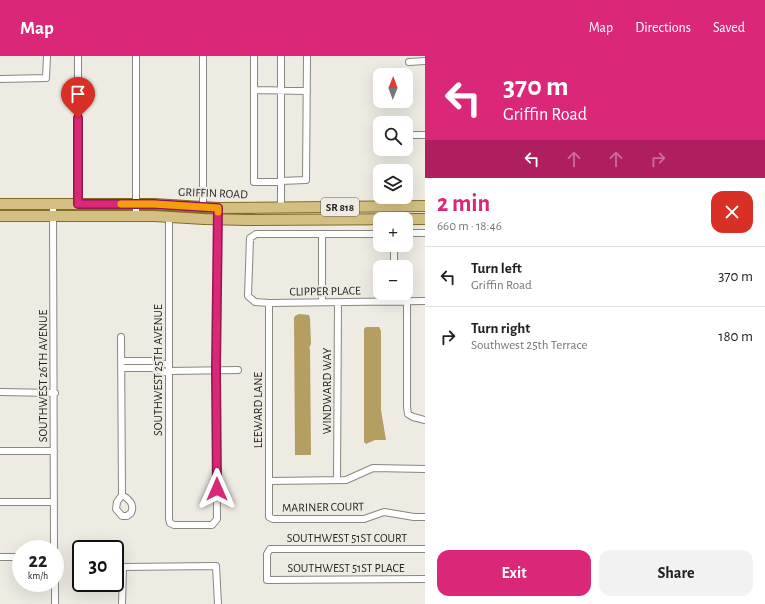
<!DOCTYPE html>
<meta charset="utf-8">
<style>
:root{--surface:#fff;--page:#f2f2f2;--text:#222;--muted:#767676;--line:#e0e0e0;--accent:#db2777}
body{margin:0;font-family:"Alegreya Sans",sans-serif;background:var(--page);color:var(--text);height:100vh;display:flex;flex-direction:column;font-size:15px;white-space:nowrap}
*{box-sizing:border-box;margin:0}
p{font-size:13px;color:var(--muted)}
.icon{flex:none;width:22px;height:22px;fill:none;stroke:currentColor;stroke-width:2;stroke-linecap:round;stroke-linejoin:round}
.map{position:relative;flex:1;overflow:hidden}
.sheet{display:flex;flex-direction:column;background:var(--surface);width:340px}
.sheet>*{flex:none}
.hud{background:#db2777;color:#fff;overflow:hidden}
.needle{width:26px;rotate:1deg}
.controls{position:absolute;left:373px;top:12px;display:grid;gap:8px}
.controls a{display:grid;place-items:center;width:40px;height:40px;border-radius:8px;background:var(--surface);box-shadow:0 4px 16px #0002;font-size:20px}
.speed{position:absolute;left:12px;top:484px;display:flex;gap:8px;font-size:20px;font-weight:700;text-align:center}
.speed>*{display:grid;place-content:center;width:52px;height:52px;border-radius:50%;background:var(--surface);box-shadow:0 4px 16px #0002;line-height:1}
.speed small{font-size:10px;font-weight:400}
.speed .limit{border:2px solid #111;border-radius:6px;background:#fff;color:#111}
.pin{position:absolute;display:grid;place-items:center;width:34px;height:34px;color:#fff;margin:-41px -17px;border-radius:50% 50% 50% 0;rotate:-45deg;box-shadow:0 0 4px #0007}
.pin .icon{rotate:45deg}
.me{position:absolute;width:44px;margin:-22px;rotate:0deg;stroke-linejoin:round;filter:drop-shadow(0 0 3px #0008)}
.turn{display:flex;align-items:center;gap:14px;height:84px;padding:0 12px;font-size:18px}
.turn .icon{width:52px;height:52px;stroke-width:2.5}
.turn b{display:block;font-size:28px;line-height:34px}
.lanes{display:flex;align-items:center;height:38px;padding:0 12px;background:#0003;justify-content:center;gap:20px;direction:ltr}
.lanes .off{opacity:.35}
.round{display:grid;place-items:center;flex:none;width:42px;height:42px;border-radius:12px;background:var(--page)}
.head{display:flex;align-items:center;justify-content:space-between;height:68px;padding:0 12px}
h1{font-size:24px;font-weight:700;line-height:30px;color:var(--accent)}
.primary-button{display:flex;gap:8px;margin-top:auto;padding:8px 12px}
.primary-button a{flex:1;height:46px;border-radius:12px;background:var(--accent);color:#fff;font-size:16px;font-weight:700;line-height:46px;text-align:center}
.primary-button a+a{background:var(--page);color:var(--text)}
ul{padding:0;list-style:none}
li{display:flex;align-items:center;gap:12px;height:60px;padding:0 12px;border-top:1px solid var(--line)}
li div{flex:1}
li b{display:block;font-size:15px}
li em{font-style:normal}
header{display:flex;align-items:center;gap:24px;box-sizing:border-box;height:56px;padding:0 20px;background:var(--accent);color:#fff}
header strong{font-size:19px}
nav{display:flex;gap:22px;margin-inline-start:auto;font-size:14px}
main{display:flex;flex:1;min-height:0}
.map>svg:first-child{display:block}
.water{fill:#b59e62}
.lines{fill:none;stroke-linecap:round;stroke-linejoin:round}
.minor-casing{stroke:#8a8780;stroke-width:8}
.primary-casing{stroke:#836c29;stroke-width:12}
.minor{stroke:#fff;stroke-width:6}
.primary{stroke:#d4bf83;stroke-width:10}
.route-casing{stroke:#8e194d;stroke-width:10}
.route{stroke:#db2777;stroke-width:7}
.slow{stroke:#f59e0b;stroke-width:7}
.labels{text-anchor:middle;stroke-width:4;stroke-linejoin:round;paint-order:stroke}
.shield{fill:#eeebe3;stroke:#5e5c58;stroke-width:1}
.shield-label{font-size:11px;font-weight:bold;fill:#201f1c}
.street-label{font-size:12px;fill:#201f1c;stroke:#eeebe3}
</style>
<header>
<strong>Map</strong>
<nav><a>Map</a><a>Directions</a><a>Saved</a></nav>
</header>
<main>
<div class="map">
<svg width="425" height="548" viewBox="0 0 425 548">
<rect width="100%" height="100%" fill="#eeebe3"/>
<path class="water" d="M299,258L309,259L310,263L311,288L309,292L310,293L311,399H295L294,262L295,260Z
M366,271H379L381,275V354L386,384H375L366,388L364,386V273Z"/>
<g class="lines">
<defs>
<path id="minor" d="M136,0V159
M254,0V126L306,124L307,0
M409,6L425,5
M0,23L46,22L47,0
M254,34L307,35
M406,79H425
M53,147L54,493
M78,148V0
M203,151V0
M281,151V0
M169,160V463L170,467L174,469H212L217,463L216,314L218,152
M406,177H425
M380,178H256L250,182L248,240L255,246L269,247L425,245
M394,189V211
M407,245V351L408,358L413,361L425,364
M322,246V178
M269,247V461L273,463H364L384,456L414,461H425
M121,281L122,439L117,446L116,453L122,460H127L131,457C135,448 129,443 122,439
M121,305H152L169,309
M121,312H152L169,317
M169,315L238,314
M0,336L55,337
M0,395H54
M337,424L338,246
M269,425L346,424L373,412L425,413
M0,446H54
M425,493H270L267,498V524L425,523
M0,501H21
M55,527V548
M122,548L123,511L216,510L218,548"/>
<path id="primary" d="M0,148H154L218,152L425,150
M0,160H154L204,163L246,164L425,163"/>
</defs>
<use href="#minor" class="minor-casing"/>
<use href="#primary" class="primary-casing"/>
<use href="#minor" class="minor"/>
<use href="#primary" class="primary"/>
</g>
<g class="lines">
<defs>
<path id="route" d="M78,62V148H154L218,152L216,314L217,433"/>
</defs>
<use href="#route" class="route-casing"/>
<use href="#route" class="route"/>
<path class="slow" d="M121,148H154L218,152V156"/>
</g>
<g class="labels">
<rect class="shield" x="321" y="142" width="38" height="18" rx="3"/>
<g class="shield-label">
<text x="340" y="155">SR 818</text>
</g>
<g class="street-label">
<text transform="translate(213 137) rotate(2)" y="4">GRIFFIN ROAD</text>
<text transform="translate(325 235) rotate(-1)" y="4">CLIPPER PLACE</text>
<text transform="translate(158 314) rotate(-90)" y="4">SOUTHWEST 25TH AVENUE</text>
<text transform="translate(43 320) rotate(-90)" y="4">SOUTHWEST 26TH AVENUE</text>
<text transform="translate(327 335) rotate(-90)" y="4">WINDWARD WAY</text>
<text transform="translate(258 354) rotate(-90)" y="4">LEEWARD LANE</text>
<text transform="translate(323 451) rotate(-1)" y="4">MARINER COURT</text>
<text x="347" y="486">SOUTHWEST 51ST COURT</text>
<text x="346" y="516">SOUTHWEST 51ST PLACE</text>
</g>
</g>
</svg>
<div class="controls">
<a><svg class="needle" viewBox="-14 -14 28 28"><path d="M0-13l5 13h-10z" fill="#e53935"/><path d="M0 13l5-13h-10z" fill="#767676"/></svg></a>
<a><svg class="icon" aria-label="search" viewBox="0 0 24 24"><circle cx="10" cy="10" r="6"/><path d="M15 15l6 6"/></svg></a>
<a><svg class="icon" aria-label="layers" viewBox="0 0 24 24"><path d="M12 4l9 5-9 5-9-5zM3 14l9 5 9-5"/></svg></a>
<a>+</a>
<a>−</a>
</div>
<div class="speed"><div>22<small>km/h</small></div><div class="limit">30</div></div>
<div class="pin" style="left:78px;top:62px;background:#d93025"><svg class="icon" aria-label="arrive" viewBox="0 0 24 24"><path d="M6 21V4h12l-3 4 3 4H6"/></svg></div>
<svg class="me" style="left:217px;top:433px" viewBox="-20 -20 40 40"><path d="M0-17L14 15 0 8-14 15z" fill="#db2777" stroke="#fff" stroke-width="4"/></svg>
</div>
<section class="sheet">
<div class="hud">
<div class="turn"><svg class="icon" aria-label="left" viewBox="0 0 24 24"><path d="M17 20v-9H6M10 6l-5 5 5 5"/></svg><div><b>370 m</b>Griffin Road</div></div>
<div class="lanes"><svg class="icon" aria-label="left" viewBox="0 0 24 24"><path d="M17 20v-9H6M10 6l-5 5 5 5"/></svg><svg class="icon off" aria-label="ahead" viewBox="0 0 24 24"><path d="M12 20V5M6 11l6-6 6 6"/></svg><svg class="icon off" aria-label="ahead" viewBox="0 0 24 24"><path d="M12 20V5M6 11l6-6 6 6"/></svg><svg class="icon off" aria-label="right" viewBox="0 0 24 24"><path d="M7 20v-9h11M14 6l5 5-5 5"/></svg></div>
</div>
<div class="head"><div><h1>2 min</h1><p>660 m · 18:46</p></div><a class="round" style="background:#d93025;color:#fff"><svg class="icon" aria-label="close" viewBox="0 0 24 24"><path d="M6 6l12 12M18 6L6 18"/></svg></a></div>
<ul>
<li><svg class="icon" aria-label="left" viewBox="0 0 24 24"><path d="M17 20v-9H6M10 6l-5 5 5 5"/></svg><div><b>Turn left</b><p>Griffin Road</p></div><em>370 m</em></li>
<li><svg class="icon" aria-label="right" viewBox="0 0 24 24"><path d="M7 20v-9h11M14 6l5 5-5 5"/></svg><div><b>Turn right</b><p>Southwest 25th Terrace</p></div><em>180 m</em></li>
</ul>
<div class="primary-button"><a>Exit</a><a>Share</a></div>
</section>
</main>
